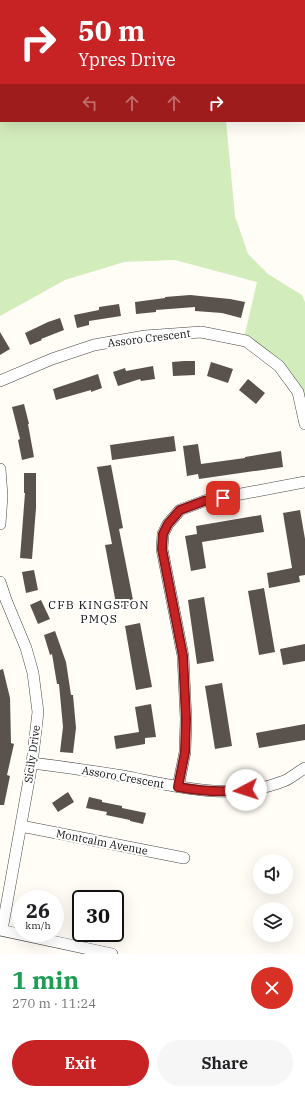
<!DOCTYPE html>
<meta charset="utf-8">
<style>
:root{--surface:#fff;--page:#f6f6f6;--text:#202124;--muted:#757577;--accent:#c72325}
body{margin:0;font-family:"IBM Plex Serif",serif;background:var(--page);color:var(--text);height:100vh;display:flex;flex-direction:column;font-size:15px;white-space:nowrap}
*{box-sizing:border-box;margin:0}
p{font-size:13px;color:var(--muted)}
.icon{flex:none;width:22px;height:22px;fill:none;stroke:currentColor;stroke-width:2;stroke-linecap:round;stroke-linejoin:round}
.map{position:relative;height:954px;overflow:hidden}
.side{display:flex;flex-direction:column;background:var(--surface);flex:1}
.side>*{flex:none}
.guide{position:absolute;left:0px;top:0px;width:305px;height:122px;box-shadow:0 4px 16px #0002;background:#c72325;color:#fff;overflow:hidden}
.fabs{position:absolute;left:253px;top:854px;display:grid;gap:8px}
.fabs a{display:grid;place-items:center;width:40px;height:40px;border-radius:50%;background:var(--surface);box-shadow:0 4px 16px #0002;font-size:20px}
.speed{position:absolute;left:12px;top:890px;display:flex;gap:8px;font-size:20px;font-weight:700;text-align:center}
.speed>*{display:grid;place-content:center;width:52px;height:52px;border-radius:50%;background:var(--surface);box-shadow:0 4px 16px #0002;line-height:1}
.speed small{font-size:10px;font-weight:400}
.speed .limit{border:2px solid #111;border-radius:6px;background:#fff;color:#111}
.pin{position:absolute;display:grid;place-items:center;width:34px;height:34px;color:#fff;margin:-17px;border-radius:8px;box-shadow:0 2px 6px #0006}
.me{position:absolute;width:44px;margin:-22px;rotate:265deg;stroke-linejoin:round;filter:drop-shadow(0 0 3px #0008)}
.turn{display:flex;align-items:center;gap:14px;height:84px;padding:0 12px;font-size:18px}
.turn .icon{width:52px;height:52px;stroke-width:2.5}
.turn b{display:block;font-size:28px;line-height:34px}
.lanes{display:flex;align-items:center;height:38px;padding:0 12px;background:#0003;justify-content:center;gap:20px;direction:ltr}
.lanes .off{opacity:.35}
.round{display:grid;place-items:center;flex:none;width:42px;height:42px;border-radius:21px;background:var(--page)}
.summary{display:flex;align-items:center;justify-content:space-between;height:68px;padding:0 12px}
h1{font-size:24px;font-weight:700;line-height:30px;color:#1e9e55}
.cta{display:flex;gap:8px;margin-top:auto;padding:8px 12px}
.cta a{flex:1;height:46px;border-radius:24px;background:var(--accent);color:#fff;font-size:16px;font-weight:700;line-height:46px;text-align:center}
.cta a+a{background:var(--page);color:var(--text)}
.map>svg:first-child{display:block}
.green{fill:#d3ecbc}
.building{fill:#5a524d}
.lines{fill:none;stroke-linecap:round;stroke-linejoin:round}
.street-casing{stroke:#444;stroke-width:12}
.street{stroke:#fff;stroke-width:11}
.route-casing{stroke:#811718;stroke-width:10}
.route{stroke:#c72325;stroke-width:7}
.labels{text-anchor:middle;stroke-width:4;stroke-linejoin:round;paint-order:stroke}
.street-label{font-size:11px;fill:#111;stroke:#fff}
.neighbourhood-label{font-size:12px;letter-spacing:1px;fill:#111;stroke:#fff}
</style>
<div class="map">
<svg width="305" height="954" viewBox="0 0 305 954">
<rect width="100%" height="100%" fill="#fffdf5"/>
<path class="green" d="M0,0H297V1H1V121H226L235,216L248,254L268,274L302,295L305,302V397L287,374L243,342L257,282L175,260L124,262L65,280L0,316Z"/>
<path class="building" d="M190,295L230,299L245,302L241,318L222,313L195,311V307L156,310V312L136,314L135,302L165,298V297Z
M119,304L121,316L89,321V325L77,328L74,315L99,310V307Z
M60,318L64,330L41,339L42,340L30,345L25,333L48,322Z
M0,332L10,349L0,355Z
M184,361H195V375L173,376L172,362Z
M211,362L233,369L228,383L207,376Z
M153,366L155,379L141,381L140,379L118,386L113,372L125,368L126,371Z
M98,374L102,388L91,392V390L56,400L53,389Z
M248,379L265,393L256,404L239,390Z
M24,404L29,424H28L34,457L22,460L18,440L20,439L12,407Z
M174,436L176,451L112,460L110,445Z
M198,444L201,464L245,458V457L281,451L283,467L199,479L198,474L187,476L183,446Z
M111,465L123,528L119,529L134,605L117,609L105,545L112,544L97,467Z
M24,473H36V508L32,559L20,558L25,493H24Z
M300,510L305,539V575L299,576L300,582L269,588L267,573L292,568L283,513Z
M261,515L264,532L202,542L206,568L191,571L185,536L197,534L196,526Z
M34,570L38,590L26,593L22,572Z
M264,588L275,652L259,655L248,591Z
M204,597L214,661L197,664L188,600Z
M41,600L50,619L38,624L30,605Z
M140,623L152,687L136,690L125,626Z
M55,631L66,662L71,695H73L76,728L73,753L60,752L63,727L59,684H57L52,654L50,655L44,635Z
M305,644V661L283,665L280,649Z
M3,669L10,698L11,743L14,744L7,775L10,776L4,805H0V670Z
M222,683L232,746L215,749L205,686Z
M151,704L156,737L145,738V744L116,749L114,736L139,732L135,707Z
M305,724V740L259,748L256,733Z
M68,792L74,802L58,812L52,803Z
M89,797L102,800V802L122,806V808L146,813L143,824L130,821V820L106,815L107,812L86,808Z"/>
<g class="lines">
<defs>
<path id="street" d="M0,381L52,359L94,345L145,336L201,332L246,341L279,366L298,392L305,424
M0,469L2,496L0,524
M0,582L6,600L26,648L33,673L38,712L32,763L2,930
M32,763C63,767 93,771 123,776C175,786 232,802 284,781C291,778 298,772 305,768
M178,787L185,752L186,719L183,656L162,549L163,534L168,524L180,510L204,501L305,482
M21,826L184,858
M0,930L112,954"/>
</defs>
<use href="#street" class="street-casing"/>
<use href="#street" class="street"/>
</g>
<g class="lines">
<defs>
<path id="route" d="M223,498L204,501L180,510L168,524L163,534L162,549L183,656L186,719L185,752L178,787C201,791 223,793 246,790"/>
</defs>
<use href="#route" class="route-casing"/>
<use href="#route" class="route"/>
</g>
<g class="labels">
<g class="street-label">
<text transform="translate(149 338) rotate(-7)" y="4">Assoro Crescent</text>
<text transform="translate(32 754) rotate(-82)" y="4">Sicily Drive</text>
<text transform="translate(123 777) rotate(10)" y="4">Assoro Crescent</text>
<text transform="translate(102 842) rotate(11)" y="4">Montcalm Avenue</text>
</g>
<g class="neighbourhood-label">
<text x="99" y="609">CFB KINGSTON<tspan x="99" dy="14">PMQS</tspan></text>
</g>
</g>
</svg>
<div class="fabs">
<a><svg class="icon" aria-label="sound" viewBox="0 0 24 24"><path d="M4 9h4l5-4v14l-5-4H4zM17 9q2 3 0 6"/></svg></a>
<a><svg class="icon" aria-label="layers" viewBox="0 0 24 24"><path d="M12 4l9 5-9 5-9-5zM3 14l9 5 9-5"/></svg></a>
</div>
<div class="speed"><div>26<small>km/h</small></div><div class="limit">30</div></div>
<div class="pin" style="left:223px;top:498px;background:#d93025"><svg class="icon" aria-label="arrive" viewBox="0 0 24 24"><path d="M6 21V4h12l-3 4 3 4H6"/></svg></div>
<svg class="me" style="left:246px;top:790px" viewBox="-20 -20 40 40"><circle r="19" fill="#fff"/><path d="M0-13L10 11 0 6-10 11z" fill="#c72325"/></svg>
<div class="guide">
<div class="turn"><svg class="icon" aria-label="right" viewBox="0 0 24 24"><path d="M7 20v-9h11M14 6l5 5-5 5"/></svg><div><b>50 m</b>Ypres Drive</div></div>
<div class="lanes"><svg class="icon off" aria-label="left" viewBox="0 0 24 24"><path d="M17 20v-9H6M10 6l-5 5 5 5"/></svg><svg class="icon off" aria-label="ahead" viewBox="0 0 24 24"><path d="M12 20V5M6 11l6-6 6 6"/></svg><svg class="icon off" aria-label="ahead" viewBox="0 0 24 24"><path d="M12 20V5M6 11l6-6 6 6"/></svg><svg class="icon" aria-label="right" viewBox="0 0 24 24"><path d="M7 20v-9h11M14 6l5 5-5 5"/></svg></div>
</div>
</div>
<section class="side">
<div class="summary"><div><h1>1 min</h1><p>270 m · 11:24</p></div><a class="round" style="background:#d93025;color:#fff"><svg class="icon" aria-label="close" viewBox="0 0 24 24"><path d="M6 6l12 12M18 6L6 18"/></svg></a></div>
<div class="cta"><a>Exit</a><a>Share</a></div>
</section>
